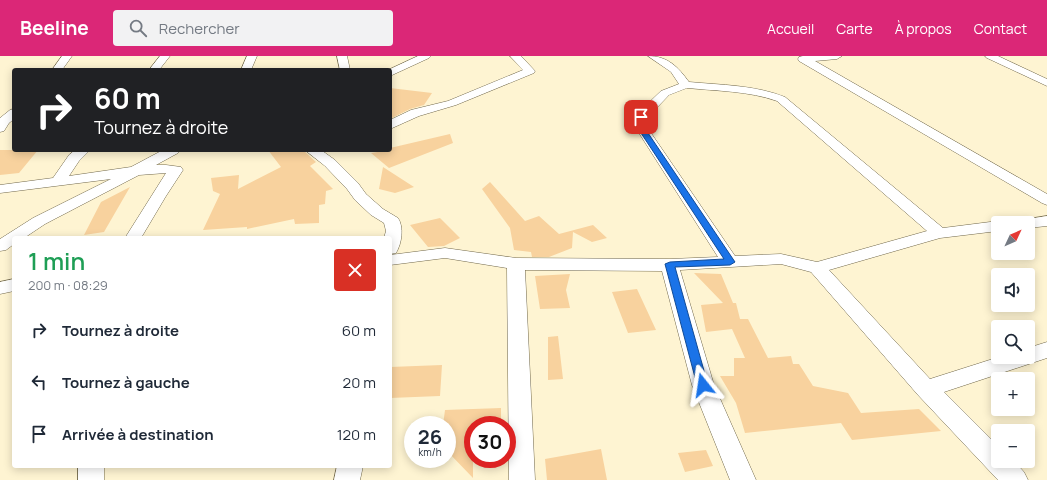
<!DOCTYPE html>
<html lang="fr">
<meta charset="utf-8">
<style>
:root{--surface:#fff;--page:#f2f2f3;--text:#1f2937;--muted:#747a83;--accent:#db2777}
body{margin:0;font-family:Manrope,sans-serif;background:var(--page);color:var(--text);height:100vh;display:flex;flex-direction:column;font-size:15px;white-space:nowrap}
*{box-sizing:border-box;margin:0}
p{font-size:13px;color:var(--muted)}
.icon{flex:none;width:22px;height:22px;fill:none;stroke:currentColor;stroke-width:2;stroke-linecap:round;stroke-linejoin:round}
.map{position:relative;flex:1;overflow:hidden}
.details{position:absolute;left:12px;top:180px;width:380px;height:232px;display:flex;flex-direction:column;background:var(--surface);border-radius:4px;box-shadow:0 2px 10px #0003}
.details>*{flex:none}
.hud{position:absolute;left:12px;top:12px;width:380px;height:84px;border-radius:4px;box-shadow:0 2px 10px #0003;background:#202124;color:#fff;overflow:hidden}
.needle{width:26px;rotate:46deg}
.tools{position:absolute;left:991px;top:160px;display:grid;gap:8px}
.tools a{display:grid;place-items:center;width:44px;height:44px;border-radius:4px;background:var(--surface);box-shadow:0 2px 10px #0003;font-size:20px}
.speed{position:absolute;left:404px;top:360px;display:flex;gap:8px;font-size:20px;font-weight:700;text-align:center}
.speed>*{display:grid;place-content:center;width:52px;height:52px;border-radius:50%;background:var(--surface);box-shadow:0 2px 10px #0003;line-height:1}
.speed small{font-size:10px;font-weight:400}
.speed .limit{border:6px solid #d22;background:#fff;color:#111}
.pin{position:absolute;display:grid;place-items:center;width:34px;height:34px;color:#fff;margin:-17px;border-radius:8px;box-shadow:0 2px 6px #0006}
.me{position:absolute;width:44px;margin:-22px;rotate:345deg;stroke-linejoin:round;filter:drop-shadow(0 0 3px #0008)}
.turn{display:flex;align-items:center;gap:14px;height:84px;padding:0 16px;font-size:18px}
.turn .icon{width:52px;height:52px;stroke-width:2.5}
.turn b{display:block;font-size:28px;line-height:34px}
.round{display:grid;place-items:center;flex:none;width:42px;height:42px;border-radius:4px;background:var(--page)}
.summary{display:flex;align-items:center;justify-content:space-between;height:68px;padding:0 16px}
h1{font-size:24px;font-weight:600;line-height:30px;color:#1e9e55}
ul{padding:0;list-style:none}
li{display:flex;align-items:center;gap:12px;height:52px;padding:0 16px}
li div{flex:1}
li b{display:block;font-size:15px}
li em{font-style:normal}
header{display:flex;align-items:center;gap:24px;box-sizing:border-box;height:56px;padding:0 20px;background:var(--accent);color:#fff}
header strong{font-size:19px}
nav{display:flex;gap:22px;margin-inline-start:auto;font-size:14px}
.search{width:280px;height:36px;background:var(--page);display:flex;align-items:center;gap:10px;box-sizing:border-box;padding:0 14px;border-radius:4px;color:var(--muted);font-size:15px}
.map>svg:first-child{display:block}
.building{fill:#f8d29e}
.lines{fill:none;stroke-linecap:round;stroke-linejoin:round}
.street-casing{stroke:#71684b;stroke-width:1}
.street{fill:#fff;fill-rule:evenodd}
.route{fill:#1a73e8;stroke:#114b97}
</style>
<header>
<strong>Beeline</strong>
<div class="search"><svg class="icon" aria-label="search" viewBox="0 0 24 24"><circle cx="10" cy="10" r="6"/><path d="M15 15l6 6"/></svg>Rechercher</div>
<nav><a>Accueil</a><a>Carte</a><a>À propos</a><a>Contact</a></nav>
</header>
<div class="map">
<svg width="1047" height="424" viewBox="0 0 1047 424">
<rect width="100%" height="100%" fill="#fef4d2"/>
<path class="building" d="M390,32L432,37L424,49L410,53L392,62L390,61Z
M450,78L453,87L389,112L371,97L390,94V92Z
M0,94H38L19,117L0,119Z
M268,94H303L316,106L310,110L333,133L326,135L325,148L319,149V167L295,168L294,163L247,173V171L203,174L220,138L213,135L211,122L239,119L238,133L281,111Z
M383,111L414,131L395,137L379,133Z
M490,126L525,165L539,160L559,178L593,169L607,182L592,186L573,176L572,192L549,201H532L531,196L514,194L510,172L482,133Z
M130,131L104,176L84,179L101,146Z
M440,162L460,182L444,190L428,191L410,169Z
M694,217L721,218L733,247H736L740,263H748L768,302L791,300L793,308H799L813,330L848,337L861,357L919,353L941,375L852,384L841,367L745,377L736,347L720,320H734V302H745L732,273L706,276L701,249L723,247Z
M570,218L566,234L570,252L540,253L535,220Z
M637,233L656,274L628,277L612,236Z
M558,280L563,323L548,324V281Z
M442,309L440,340L390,342V311Z
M501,352V369H473V422L447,395V369H443L445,354Z
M601,393L607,424H547L545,403Z
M706,394L713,410L685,416L678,397Z"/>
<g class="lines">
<defs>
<path id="street" d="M62,0H72L62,14H52Z
M160,0H170L159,14H149Z
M247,0H257L251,14H241Z
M337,0H347L350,14H340Z
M418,0H431L429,2L390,20V14H388Z
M510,0H521L535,15L534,17L456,49L419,60L390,73V64L411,54L448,45L523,14Z
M648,0C668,0 678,11 689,26C721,29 755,29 785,41L943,172L998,165L1004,167H998V175L940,182L829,214L930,323L999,301H1028V292L1047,286V302L944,336L998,390V405H1014L1024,416L1028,424H998L918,339L811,216L781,208L680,214L714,329L756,424H730L692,329L662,215L525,214L535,424H509L507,212L445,202L390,209V199L445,192L516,202L670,203L718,201L639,77L635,61L637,58L661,35L679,28L671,16ZM687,32C717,35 749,35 777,45L927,175L817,206L781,198L735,200L651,77L647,62L669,39Z
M803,0H842L837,3L815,5L1047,138V149L1042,147L799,5L798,3L799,1Z
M985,0H998L1047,23V30L987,2Z
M14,53V63L9,67L4,75L0,76V62L10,54Z
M75,94H90L79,105L69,120L131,111L163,94H180L178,97L156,109H166L181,111L183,114L166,140L141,182H125L166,117L139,119L45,168L24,182H14V188L6,194L0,195V183L33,162L111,123L0,137V129L53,122L69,99Z
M305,94H321L335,104L358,127L366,138L383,153L398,162C404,171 402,187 396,197L390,198V182H384L386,175L384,167L371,159L355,144L347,133L325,110Z
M1047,160V170L1028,172V167H1020L1022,164Z
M14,223V235L0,238V226Z
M78,410H104V424H78Z
M337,410H363L360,424H334Z"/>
</defs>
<use href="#street" class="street-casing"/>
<use href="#street" class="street"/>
</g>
<path class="route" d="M641,59L644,61L648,77L735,206L730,209L675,211L708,329L707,332L703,334L699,332L697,329L665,208L670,206L724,203L641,77L638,61Z"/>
</svg>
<div class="tools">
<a><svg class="needle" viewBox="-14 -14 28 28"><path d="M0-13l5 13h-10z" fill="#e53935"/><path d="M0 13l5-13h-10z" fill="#747a83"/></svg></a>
<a><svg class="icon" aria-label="sound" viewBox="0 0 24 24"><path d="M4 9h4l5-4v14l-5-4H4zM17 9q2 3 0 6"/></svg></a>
<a><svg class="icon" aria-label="search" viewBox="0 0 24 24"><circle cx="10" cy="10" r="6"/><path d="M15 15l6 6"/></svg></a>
<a>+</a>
<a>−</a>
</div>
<div class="speed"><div>26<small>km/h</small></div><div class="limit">30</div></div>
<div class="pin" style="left:641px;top:61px;background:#d93025"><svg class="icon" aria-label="arrive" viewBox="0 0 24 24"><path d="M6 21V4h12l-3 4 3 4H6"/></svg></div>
<svg class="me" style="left:703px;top:329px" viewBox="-20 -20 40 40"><path d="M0-17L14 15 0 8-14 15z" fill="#1a73e8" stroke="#fff" stroke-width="4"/></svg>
<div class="hud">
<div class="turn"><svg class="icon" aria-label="right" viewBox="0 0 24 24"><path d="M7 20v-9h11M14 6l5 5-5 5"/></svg><div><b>60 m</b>Tournez à droite</div></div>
</div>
<section class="details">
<div class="summary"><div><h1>1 min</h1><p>200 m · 08:29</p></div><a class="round" style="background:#d93025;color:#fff"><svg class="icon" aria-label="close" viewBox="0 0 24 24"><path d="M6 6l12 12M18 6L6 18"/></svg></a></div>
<ul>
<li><svg class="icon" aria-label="right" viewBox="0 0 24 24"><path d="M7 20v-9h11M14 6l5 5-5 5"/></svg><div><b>Tournez à droite</b></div><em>60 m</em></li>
<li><svg class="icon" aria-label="left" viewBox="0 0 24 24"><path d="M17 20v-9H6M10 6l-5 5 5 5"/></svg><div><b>Tournez à gauche</b></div><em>20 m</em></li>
<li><svg class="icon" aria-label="arrive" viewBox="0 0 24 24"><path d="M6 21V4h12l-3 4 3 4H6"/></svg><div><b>Arrivée à destination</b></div><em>120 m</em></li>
</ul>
</section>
</div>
